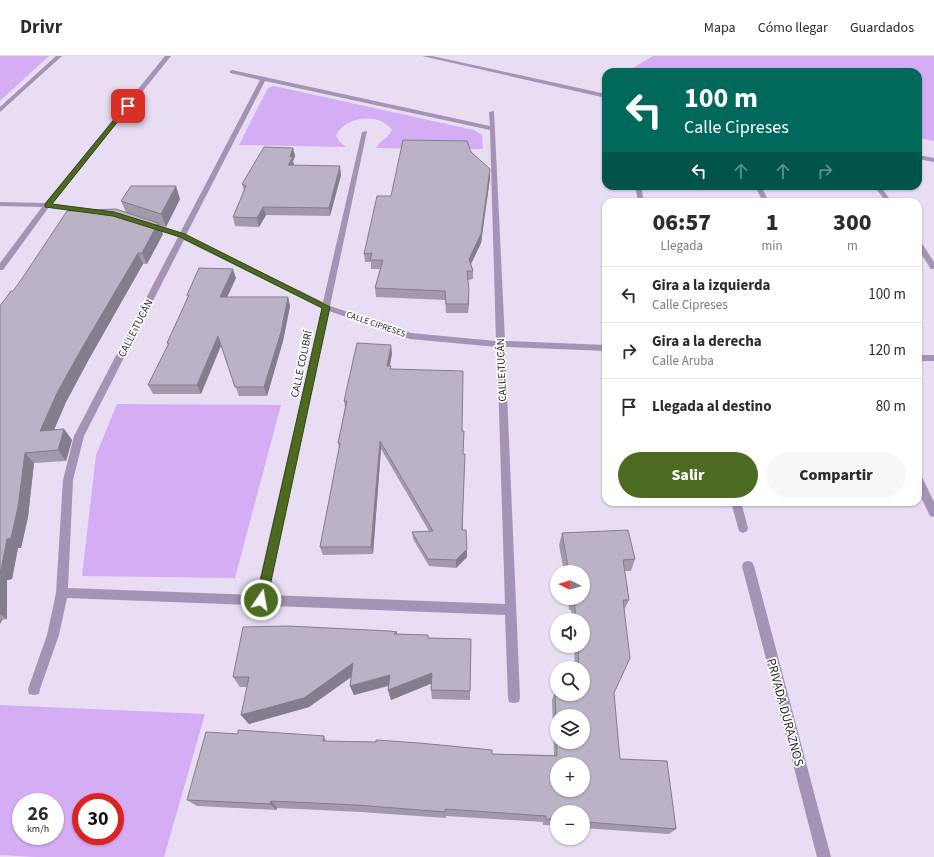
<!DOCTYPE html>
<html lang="es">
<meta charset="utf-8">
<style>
:root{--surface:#fff;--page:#f7f7f7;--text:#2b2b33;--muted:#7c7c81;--line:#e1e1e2;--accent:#4c6b20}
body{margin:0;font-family:"Source Sans 3",sans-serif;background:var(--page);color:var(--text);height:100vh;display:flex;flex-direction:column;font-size:15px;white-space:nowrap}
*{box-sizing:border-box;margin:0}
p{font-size:13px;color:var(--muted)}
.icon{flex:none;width:22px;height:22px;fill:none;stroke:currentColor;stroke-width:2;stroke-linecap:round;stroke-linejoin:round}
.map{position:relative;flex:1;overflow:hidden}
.side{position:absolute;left:602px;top:142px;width:320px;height:308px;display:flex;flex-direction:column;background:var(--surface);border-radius:12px;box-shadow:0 1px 3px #0004}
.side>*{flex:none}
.hud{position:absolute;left:602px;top:12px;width:320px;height:122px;border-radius:12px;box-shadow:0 1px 3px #0004;background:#00695c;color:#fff;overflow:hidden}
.needle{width:26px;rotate:275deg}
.buttons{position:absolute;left:550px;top:509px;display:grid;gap:8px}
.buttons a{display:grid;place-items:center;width:40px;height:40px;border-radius:50%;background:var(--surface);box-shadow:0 1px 3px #0004;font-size:20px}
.speed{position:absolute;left:12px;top:737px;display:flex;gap:8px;font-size:20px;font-weight:700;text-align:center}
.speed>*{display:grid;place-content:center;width:52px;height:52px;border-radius:50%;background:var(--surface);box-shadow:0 1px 3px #0004;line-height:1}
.speed small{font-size:10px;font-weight:400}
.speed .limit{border:6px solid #d22;background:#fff;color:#111}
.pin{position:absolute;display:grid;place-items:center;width:34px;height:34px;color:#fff;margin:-17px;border-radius:8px;box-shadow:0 2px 6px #0006}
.me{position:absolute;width:44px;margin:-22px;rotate:12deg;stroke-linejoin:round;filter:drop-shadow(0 0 3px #0008)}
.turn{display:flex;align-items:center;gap:14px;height:84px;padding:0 16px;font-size:18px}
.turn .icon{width:52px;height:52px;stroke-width:2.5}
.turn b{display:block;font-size:28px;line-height:34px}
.lanes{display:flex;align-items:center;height:38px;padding:0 16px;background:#0003;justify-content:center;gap:20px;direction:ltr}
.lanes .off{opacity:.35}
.eta{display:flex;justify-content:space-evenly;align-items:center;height:68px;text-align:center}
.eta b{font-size:24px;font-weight:800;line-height:28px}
.action{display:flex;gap:8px;margin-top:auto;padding:8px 16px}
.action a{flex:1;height:46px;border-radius:24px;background:var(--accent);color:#fff;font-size:16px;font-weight:800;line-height:46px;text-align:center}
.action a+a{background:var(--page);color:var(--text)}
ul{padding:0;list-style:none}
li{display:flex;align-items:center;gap:12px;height:56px;padding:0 16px;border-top:1px solid var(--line)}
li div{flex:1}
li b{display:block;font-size:15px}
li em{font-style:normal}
header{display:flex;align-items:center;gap:24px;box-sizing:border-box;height:56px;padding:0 20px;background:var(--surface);border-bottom:1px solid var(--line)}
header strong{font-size:19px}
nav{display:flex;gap:22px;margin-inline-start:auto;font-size:14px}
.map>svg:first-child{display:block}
.green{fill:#d4adf4;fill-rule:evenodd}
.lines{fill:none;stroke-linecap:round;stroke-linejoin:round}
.minor{fill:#a493b4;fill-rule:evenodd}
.wall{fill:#a299aa}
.shaded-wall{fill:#847d8b}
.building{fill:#bcb2c6;stroke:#847d8b;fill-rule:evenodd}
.route{fill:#4c6b20;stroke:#314615}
.labels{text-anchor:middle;stroke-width:3.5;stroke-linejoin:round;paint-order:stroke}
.far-street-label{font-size:9px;fill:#2b272f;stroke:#fff}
.street-label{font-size:11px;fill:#2b272f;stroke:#fff}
.near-street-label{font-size:13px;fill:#2b272f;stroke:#fff}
</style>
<header>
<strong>Drivr</strong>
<nav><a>Mapa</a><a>Cómo llegar</a><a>Guardados</a></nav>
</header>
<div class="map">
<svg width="934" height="801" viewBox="0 0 934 801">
<rect width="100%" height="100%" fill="#e8ddf2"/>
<path class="green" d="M0,0H49L0,45Z
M653,0H934V85L918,82V16H626Z
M274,30L474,74L482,79L483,93L376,92C381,83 386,85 392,74C380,56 344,60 336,80L340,86L346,91L239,89L268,32Z
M117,348L281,349L235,522L82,520L96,399Z
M0,649L205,658L164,801H35L0,799ZM21,746H55V780H21ZM81,746H115V780H81Z"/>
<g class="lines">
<path class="minor" d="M56,0H62L0,56V51Z
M165,0H171L52,148L102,154L104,155V157L49,151L3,214H0V207L42,151L0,150V146L45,147Z
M422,0H432L606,38V42Z
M232,14L490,70L489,56L494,55L505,285L606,289V295L505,291L520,641L519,646L514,647L509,646L508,641L505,559L67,542L59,579L40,633L39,638L34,639L29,638L28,633L47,579L56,537L63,424L74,380L178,181L144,168L145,166H151L180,177L260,24L230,17V15ZM265,25L490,74L496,285L411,277L330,250L367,75L362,76L323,246L186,179ZM184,184L322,252L256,539L68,532L73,424L84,380ZM329,255L410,283L497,291L505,548L268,539Z
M918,99L934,102V106L918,103Z
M635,130H641L644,146L638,145Z
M755,130H761L769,146H763Z
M874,130H880L892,146H886Z
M918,186H921L934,206V213H931L918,193Z
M918,299H934V305H918Z
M918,420L922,421L934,446V461L930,460L918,435Z
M731,446H741L748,472L747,475L743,477L739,475Z
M748,505L752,506L754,510L831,801H817L742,510L744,506Z"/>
</g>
<path class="wall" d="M293,92L295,100L293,105L294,109L341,119L330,160L266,159L259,171L235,170L233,161L244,135L242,128Z
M471,96L490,122L481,187L471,208L473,215V223L468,224L469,243L468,257H446L445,244L376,241L375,232L380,213H371V206H365L364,198L391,140Z
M180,143L166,171L159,169L163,178L147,208H143L89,303L66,346L54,374L64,373L72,384L66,405L34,407L28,461L21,492H18L12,523L7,524V563L2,564L0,568V250L13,235L126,156L121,145Z
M236,222L227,241H288L290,250L283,285L267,340H239L221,290L201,338H153L148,329L168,289L167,287L188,241L187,239Z
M392,297L390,310H391V313L462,375L463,398V474L467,501L456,512L429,510L413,483L412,476L429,475L381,393L373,498L323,499L320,491L339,392L338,387L345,351L344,345Z
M562,477L635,503L631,515H625L629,544L624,554L614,637L620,703L676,773L669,778L583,772V756H557V769H543V766L446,760V762L361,756L277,752V754L197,750L187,744L238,678L324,680L326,685L492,698L554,699L552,644L555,635L583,638V612H575L574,590H583V564H572L571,554H569L568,542H583V516H564L559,489Z
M397,576V578L428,579V582L471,583L470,644L432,643L431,634V627L391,644L388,634L389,630L354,639L350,630L351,621L309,651L249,668L241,659L247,631H240L233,621Z"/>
<path class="shaded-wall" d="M293,92L295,100L293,105L294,109H288L290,101Z
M340,110L341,119L330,160L329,152Z
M490,113V122L481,187L469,212V203Z
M176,130L180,143L166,171L161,158Z
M263,151L266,159L259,171L257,162Z
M158,167L163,178L147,208L142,197Z
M138,197L143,208L89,303L66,346L49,385L40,375L58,335L82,292Z
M233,213L236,222L223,250L220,241Z
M469,234V243L468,257V248Z
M288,241L290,250L283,285L267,340L264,331Z
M218,280L221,289L201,338L197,329Z
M391,289L392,297L388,318L387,310Z
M64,373L72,384L66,405L58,394Z
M380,385L381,393L373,498L371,491Z
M25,397L34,407L28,461L21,492H18L12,523L7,524V563L0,558V514Z
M467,493V501L456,512V504Z
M0,563L2,564L0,568Z
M353,607L357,617L309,651L249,668L241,659Z
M432,617L433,627L391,644L388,634Z
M390,619L393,628L354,639L350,630Z
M271,745L277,752V754L270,748Z"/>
<path class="building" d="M403,84L467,85L471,96L490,113L481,178L469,203L473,215H467L469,234L468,248H446L445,235L375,232L383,204H370L372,197L364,198L377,140H391Z
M264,91L293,92L290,101H293L288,109L340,110L329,152L263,151L257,162L233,161L246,130L242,128Z
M131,130H176L161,158L121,145Z
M116,153L158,167L142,197H138L82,292L58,335L40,375L64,373L58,394L25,397L18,451L11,482L7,483L1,514H0V250L11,235H13L21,224L67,155Z
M199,212L233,213L220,241H288L281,276L264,331H235L218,280L197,329H148L169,287H167L189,239H187Z
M357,287L391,289L387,310H391L390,313L463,315L462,375H464L463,398H465L462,474H466L467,493L456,504L428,503L412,476L433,475L380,385L371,491H320L340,387H338L347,345H344Z
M628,474L635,503L623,504L629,544H623L630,602L614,637L620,703L667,705L676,773L586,766V764H583V756H557V763H546V760L445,753V756L357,749L271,745L270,748L187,744L206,676L238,678V674L324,680L323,685L376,686V684L419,687L492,694V698L557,700L555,635H557V638H583V612H579L578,590H583V564H576L574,542H572H583V516H569L562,477ZM557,660H583V686H557ZM557,708H583V734H557Z
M288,570L389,575L397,576L394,578L428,579V582L471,583L470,635L431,634L432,617L388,634L390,619L350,630L353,607L304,642L241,659L249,621H233L243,571Z"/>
<path class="route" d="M126,49L130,50L52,148L114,156L185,178L330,251L267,544L265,548L261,549L257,548L256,544L322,252L180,181L113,160L45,151V148Z"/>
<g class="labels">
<g class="far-street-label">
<text transform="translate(376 268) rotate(19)" y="3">CALLE CIPRESES</text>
</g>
<g class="street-label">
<text transform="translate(135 272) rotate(-63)" y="4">CALLE TUCÁN</text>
<text transform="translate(301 308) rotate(-78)" y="4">CALLE COLIBRÍ</text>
<text transform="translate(501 314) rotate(-92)" y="4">CALLE TUCÁN</text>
</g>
<g class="near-street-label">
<text transform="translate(786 656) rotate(75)" y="5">PRIVADA DURAZNOS</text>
</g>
</g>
</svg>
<div class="buttons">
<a><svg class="needle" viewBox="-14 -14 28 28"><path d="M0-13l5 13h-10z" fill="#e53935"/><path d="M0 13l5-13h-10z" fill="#7c7c81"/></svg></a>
<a><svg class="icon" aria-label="sound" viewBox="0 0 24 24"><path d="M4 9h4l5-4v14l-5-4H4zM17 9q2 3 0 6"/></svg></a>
<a><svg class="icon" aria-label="search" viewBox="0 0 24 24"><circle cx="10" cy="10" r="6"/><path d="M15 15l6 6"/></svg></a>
<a><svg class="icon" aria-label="layers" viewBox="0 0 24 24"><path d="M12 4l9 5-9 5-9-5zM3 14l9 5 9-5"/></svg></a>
<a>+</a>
<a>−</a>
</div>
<div class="speed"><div>26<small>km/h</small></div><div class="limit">30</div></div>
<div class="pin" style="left:128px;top:50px;background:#d93025"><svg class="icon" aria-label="arrive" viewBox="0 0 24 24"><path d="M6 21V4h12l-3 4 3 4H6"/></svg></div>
<svg class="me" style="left:261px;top:544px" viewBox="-20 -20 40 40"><circle r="17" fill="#4c6b20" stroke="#fff" stroke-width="3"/><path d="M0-11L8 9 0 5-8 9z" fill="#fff"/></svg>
<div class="hud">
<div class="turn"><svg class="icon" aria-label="left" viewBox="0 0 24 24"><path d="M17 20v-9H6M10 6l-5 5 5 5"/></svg><div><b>100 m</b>Calle Cipreses</div></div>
<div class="lanes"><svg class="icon" aria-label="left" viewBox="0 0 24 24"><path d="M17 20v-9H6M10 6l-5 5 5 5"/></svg><svg class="icon off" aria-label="ahead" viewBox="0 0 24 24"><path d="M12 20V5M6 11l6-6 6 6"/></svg><svg class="icon off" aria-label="ahead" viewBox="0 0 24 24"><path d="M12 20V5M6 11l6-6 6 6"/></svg><svg class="icon off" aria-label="right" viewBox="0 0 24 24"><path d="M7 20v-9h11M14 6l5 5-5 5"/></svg></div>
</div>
<section class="side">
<div class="eta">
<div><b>06:57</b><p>Llegada</p></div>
<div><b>1</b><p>min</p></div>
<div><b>300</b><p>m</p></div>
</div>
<ul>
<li><svg class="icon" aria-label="left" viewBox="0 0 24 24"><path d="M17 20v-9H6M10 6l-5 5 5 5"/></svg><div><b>Gira a la izquierda</b><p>Calle Cipreses</p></div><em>100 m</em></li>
<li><svg class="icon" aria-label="right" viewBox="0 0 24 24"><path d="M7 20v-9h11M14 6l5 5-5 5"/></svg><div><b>Gira a la derecha</b><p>Calle Aruba</p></div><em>120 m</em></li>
<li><svg class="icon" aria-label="arrive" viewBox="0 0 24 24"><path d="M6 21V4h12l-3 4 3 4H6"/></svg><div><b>Llegada al destino</b></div><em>80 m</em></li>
</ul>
<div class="action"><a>Salir</a><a>Compartir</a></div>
</section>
</div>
